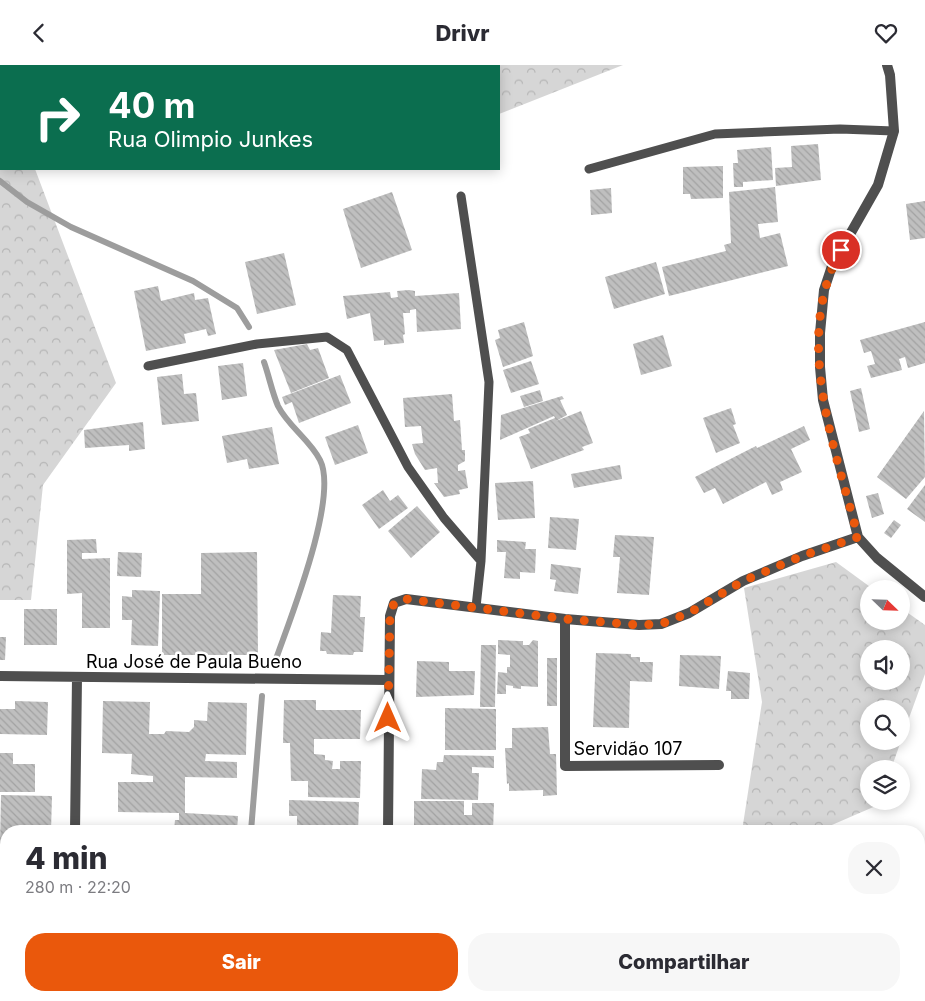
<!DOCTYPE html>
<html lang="pt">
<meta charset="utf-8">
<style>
:root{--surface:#fff;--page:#f7f7f7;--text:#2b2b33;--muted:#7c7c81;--accent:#ea580c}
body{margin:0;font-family:Inter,sans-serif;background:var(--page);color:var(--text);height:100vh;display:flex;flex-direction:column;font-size:19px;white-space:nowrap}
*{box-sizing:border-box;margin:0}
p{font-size:16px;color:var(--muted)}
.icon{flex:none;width:28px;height:28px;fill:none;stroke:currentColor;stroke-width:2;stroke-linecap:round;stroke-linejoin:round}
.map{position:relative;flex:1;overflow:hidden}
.side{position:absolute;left:0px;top:760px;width:925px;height:176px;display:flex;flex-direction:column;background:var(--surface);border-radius:20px 20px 0 0;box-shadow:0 2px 12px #0003}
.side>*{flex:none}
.guide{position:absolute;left:0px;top:0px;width:500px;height:105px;box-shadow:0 2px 12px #0003;background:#0b6e4f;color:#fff;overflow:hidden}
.needle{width:32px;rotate:113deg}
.tools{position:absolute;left:860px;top:515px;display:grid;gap:10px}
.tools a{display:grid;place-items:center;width:50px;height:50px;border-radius:50%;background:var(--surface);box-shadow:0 2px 12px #0003;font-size:25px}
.pin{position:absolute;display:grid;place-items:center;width:42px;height:42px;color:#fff;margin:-21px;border:2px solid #fff;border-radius:50%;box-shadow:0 1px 5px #0007}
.me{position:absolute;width:55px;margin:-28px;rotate:0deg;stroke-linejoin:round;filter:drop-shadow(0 0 4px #0008)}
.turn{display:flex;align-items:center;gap:18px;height:105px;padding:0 25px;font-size:22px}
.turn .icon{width:65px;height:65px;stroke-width:2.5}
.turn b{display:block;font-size:35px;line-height:42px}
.round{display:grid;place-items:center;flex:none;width:52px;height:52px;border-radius:20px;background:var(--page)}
.headline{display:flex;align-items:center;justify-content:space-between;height:85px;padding:0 25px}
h1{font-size:30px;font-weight:800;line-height:38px}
.button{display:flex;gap:10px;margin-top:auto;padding:10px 25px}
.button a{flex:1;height:58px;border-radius:20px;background:var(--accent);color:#fff;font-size:20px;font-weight:800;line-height:58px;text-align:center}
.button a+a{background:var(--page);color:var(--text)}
header{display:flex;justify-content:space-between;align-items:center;height:65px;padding:0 25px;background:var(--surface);font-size:22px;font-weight:800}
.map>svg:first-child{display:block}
.forest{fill:url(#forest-crowns);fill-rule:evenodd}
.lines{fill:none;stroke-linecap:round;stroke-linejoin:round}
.stream{stroke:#9d9d9d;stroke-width:6}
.building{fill:url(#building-back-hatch)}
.service{stroke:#4f4f4f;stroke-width:9}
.minor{stroke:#4f4f4f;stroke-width:10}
.route{stroke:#ea580c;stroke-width:9;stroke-dasharray:0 16.2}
.labels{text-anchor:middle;stroke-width:5;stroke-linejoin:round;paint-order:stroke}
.street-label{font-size:18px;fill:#000;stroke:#fff}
</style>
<header><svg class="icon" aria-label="back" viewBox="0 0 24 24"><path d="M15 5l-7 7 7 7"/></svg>Drivr<svg class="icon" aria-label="heart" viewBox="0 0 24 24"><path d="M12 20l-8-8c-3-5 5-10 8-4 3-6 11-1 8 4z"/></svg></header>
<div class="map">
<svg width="925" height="936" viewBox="0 0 925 936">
<defs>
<pattern id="forest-crowns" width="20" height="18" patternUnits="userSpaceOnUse" patternTransform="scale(1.25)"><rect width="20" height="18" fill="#d6d6d6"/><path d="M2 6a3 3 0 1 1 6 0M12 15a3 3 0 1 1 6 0" fill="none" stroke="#b6b6b6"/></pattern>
<pattern id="building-back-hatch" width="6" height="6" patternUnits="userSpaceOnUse" patternTransform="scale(1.25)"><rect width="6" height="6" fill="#bfbfbf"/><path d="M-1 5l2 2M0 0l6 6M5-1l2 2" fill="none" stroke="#a2a2a2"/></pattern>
</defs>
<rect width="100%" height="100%" fill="#fff"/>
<path class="forest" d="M0,0H100L1,1V104H35L116,318L43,420L31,535H0Z
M463,0H623L499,49V1Z
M836,497L873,524H869V556H901V543L925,560V609L901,675V644H869V676H901L891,704H869V736H879L878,740L818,766H742L762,637L744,523ZM869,584H901V616H869Z
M717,930H790L791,936H716Z"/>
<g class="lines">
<path class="stream" d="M0,116L27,137L71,162L193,216L237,243L249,262
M264,297C269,311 272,327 278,341C288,361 310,375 320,395C339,432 290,554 276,594
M251,766L262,631
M202,936L203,930"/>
</g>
<path class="building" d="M818,79L821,115L776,121L775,103L792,102L791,81Z
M771,82L773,115L743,117V122H734L733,98H738L737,85Z
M723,101V133L691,134L690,129H683V102Z
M775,122L778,157L758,159L760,173L780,168L788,201L669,231L662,202L726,186L724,180L731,178L729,127Z
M611,123L612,148L591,150L590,125Z
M392,127L412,185L361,203L343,144Z
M925,136V173L910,175L906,139Z
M284,188L296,240L257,249L245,197Z
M656,197L665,229L614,244L605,212Z
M158,221L161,236L194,228L195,235L208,233L216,269L208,271L206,264L184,269L186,278L146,286L134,226Z
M409,225L415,226V231L459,228L461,264L417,267L416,244L410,245V248H403L405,269L403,270L404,278L384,280V275L374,276L370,248L347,254L343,231L390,227L391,233L398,232L397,226Z
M524,257L533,291L503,302L495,275L500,273L498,265Z
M925,257V298L908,303L905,292L899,294L902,305L871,313L867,301L875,299L871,286L864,288L860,275Z
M663,270L672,301L641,310L633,279Z
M307,279L310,285L318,283L329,313L291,328L274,285Z
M531,296L539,319L511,328L503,305Z
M243,298L247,331L222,335L218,301Z
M182,309L184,329L196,328L199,356L162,360L157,312Z
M340,310L351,338L299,358L292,337L285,340L282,332Z
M861,323L870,364L859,367L850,326Z
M540,325L543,336L524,342L520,331Z
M452,329L454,356L460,355L462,385H465V396L458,400V406L465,405L468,423L459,425L460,429L444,432L434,418H438L437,403L425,405L415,389L412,379L423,378L421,361L405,362L403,333Z
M562,331L564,334L560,335L567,350L556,356L581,346L593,378L582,382L584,385L531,404L519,372L530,368L528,364L555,353L554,351L500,375L501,350Z
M731,343L736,359L733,360L740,378L716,388L703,353Z
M924,346L925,412L906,434L877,412Z
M143,357L145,384L129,386V380L85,383L84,365Z
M358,360L368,388L335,400L325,372Z
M804,361L810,375L791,384L802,407L780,417L783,425L772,430L766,417L723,439L715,423L704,428L695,412L750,384L756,381L757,383Z
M272,362L279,399L249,404L247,394L227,398L222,371Z
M620,400L622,414L574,423L571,409Z
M533,416L535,453L498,455L495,418Z
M925,420V457L907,444Z
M383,425L390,436L398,430L408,443L379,464L362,440Z
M878,428L884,449L872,453L866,431Z
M417,441L440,467L411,493L388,466Z
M550,452L579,454L576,485L548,483Z
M894,455L901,460L891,473L884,468Z
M615,470L654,472L649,530L617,528L620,492H613Z
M96,474L97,488H82V494L110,493V563H82V528L67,529V475Z
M497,475L526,477L525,484H536L535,508L520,507V514L504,513L506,487H497Z
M118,487L142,488L141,512L117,511Z
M257,487L258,590H162V529H201V488Z
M551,499L581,503L578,529L554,526L556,515L550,514Z
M132,525L160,526L158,581L131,580L132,555H122V531L132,532Z
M333,530L361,531L360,552H365L363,587H354L353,590L327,589L326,586H320L321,567L331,568Z
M24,544H57V580H24Z
M0,572H6L5,595H0Z
M498,575L520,576H523V580H529L533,575L538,576V622L521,621V624L513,623V621L506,620V629H497L498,607L507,608V602H510V590L498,589Z
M481,580H496L495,642H480Z
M596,588L631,589V592H640V597H653L652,617L630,616L629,663L593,662Z
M680,590L721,591L719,624L679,621Z
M547,593H557V641H547Z
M417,596L449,597V606H475L474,630L416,632Z
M728,606L750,608L749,634H731V626H726Z
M284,635H316V645H361L360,674H314V689L325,690V695L333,696L332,704H340V696H361L360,733L308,732V716H291L290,678H283Z
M15,636L48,637L47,670L0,669V644H15Z
M103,636L150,637L149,669H164L166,666L189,667L194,662V655L207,656L208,637L247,638L246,690L206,689L205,696L237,697V713L185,712V748L238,751L237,766H174L175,755H179V748L118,747V717H153V711L131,709L132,689L102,688Z
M445,643L496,644V685H445Z
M548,662L550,689H556L557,730L543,731V725L509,726V718L507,719L505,683H512V663Z
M0,688H13V699H35V727H0Z
M444,690L494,691V703L472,702V708H479L478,735L421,734L422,704L436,705L437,697H443Z
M1,730L52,731L51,766H6V823H4V780L0,779Z
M289,735L359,737L358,766H297V751H289Z
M414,736H464V750H472V738H494L493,766H414Z
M0,828L6,829V857H0Z
M0,876H6L4,914H0Z
M16,930H46V936H16Z
M108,930H188V936H108Z
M210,930H228V936L210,935Z
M278,930H348V936H278Z
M428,930H487V936H428Z
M669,930H704L703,934L686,932V935L668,934Z"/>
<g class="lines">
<path class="service" d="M589,104L715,69L840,64L894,66
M461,131L489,317L481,496L476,542
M148,301L257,279L327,272L347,285L408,402L444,453L481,496"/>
<path class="minor" d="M887,0L890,10L894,66L878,120L832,201L824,225L820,268V302L823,335L858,472L877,493L925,532
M565,554V701L719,700
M0,611L388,615
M75,766L77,613
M388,766L390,551L394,538L406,534L565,554L639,560L661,559L689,548L743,516L802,491L858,472
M72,936V930
M388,936V930"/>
</g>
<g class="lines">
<path class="route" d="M388,653L390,551L394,538L406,534L565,554L639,560L661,559L689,548L743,516L802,491L858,472C835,382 792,273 841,185"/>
</g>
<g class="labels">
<g class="street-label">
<text x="194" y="603">Rua José de Paula Bueno</text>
<text x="628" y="690">Servidão 107</text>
</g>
</g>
</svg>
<div class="tools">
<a><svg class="needle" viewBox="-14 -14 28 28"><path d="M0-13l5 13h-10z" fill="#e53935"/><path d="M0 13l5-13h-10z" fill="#7c7c81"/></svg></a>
<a><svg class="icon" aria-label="sound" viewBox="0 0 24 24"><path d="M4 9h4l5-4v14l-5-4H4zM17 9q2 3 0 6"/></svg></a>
<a><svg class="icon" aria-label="search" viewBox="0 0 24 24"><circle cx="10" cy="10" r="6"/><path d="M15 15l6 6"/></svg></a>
<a><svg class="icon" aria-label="layers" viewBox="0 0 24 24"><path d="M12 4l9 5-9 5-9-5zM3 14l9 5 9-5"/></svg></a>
</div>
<div class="pin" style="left:841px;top:185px;background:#d93025"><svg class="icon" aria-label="arrive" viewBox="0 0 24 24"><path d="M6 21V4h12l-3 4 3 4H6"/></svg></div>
<svg class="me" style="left:388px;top:653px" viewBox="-20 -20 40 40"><path d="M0-17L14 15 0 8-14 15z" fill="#ea580c" stroke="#fff" stroke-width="4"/></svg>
<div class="guide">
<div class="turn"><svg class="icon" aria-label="right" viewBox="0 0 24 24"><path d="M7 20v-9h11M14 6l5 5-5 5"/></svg><div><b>40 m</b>Rua Olimpio Junkes</div></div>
</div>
<section class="side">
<div class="headline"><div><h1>4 min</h1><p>280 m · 22:20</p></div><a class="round"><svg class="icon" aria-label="close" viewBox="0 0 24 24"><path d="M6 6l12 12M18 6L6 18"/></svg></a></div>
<div class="button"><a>Sair</a><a>Compartilhar</a></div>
</section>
</div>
